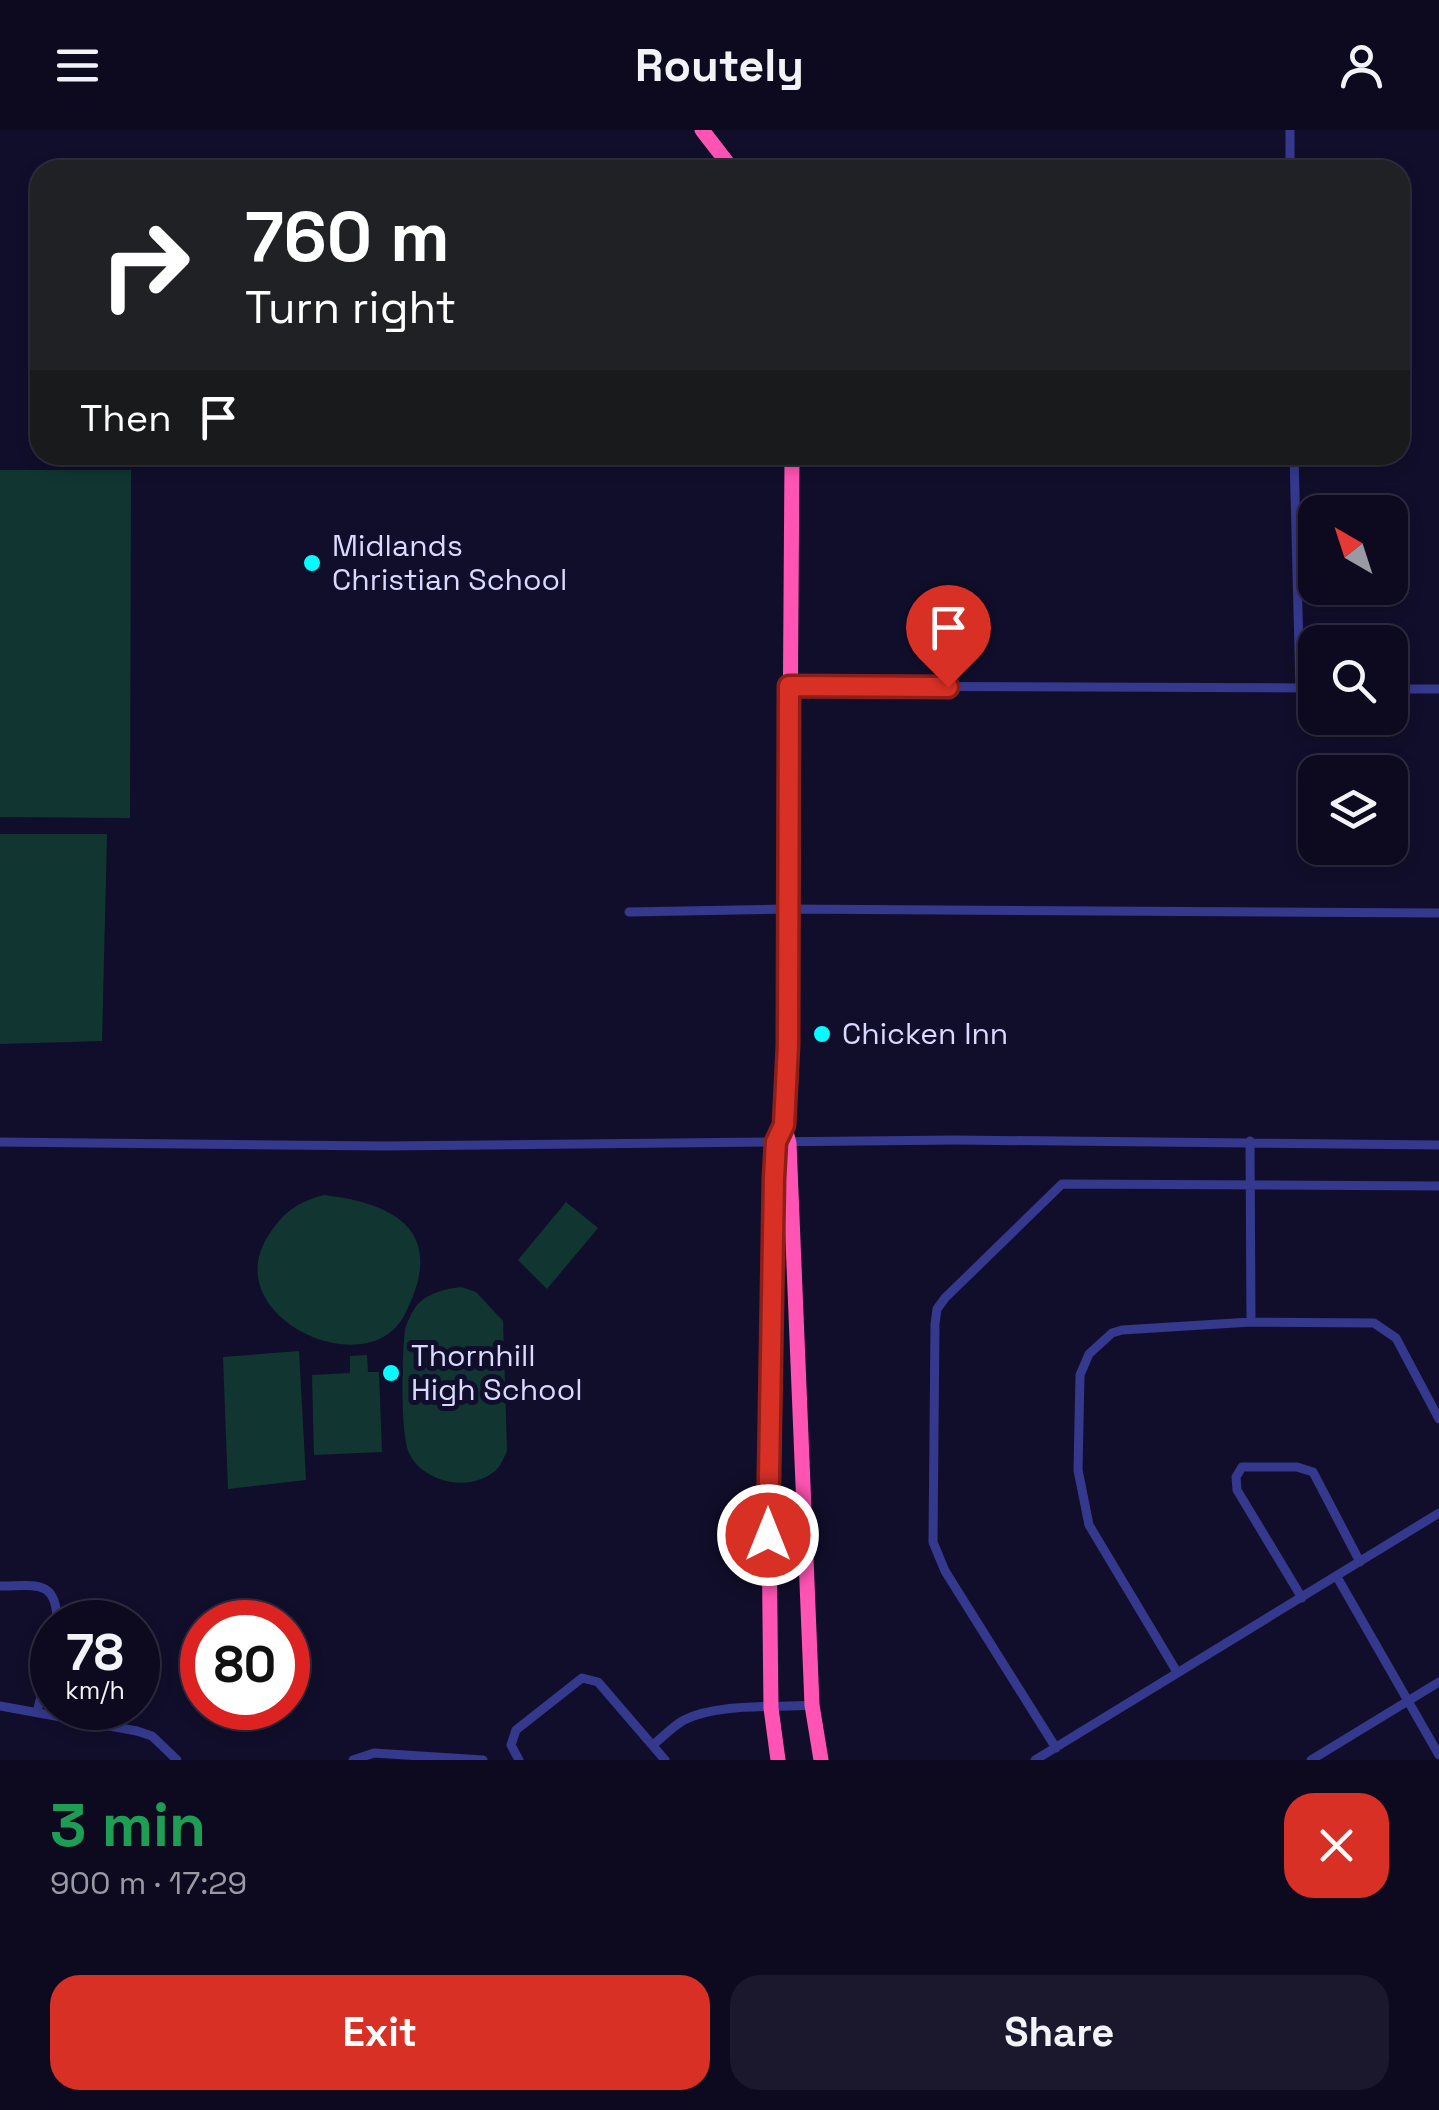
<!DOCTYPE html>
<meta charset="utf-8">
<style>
:root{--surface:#0d0a20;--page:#1b182d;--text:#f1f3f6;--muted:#9a9aa5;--line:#2d2b3e;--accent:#d93025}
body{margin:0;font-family:"Space Grotesk",sans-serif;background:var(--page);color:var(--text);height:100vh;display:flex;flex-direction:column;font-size:38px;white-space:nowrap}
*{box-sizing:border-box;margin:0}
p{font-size:32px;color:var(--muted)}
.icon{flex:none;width:55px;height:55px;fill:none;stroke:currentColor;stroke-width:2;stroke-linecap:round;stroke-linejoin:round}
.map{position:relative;height:1630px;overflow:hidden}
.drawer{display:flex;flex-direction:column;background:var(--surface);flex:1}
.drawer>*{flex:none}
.guide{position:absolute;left:30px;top:30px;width:1380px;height:305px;border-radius:30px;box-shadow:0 5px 15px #0003,0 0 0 2px var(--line);background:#202124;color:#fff;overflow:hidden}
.needle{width:65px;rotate:321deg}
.controls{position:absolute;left:1298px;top:365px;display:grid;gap:20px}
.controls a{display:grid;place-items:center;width:110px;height:110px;border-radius:20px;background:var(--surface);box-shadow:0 5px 15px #0003,0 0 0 2px var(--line);font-size:50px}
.speed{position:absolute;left:30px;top:1470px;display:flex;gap:20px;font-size:50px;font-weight:700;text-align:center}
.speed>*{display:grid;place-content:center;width:130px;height:130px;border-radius:50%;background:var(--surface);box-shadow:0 5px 15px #0003,0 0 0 2px var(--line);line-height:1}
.speed small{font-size:25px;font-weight:400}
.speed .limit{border:15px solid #d22;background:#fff;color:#111}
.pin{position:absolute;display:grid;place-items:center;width:85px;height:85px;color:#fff;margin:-102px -42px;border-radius:50% 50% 50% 0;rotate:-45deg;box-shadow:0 0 10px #0007}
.pin .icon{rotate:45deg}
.me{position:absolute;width:110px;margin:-55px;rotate:0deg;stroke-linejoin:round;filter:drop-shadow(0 0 8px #0008)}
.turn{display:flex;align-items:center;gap:35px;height:210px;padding:0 50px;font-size:45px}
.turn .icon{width:130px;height:130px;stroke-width:2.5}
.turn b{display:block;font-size:70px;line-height:85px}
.then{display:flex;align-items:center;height:95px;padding:0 50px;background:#0003;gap:20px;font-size:38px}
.round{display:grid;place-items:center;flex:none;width:105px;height:105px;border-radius:30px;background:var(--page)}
.overview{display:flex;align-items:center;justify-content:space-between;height:170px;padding:0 50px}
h1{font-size:60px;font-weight:700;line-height:75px;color:#1e9e55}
.cta{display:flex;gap:20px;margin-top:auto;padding:20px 50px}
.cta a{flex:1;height:115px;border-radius:30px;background:var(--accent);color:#fff;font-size:40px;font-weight:700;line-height:115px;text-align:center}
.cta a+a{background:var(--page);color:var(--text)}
header{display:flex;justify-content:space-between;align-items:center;height:130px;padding:0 50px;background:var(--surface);font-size:45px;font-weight:700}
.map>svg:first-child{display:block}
.green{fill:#113631}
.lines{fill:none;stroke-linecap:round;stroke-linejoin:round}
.street{stroke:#35398e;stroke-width:9}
.highway{stroke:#ff54b4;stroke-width:15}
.route-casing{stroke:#8d1f18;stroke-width:25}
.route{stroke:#d93025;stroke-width:18}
.poi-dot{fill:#05fbff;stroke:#110e2b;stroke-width:4}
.labels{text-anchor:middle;stroke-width:10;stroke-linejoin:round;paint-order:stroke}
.poi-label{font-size:30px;fill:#dad9ff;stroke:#110e2b;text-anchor:start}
</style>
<header><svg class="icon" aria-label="menu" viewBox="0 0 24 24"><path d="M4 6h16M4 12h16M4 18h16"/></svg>Routely<svg class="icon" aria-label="person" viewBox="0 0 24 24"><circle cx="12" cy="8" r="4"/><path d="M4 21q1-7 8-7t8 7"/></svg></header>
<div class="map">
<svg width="1439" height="1630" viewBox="0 0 1439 1630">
<rect width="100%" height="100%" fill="#110e2b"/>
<path class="green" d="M0,340H131L130,688L0,687Z
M0,704H107L102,911L0,914Z
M324,1065C400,1074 446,1104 405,1184C368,1258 213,1185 270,1103C285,1081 298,1072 324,1065Z
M566,1072L598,1098L547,1159L518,1130Z
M461,1157L476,1162L503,1191L507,1321C504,1327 501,1336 496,1340C471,1363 423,1353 409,1323C400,1302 402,1224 405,1200C407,1192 413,1179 419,1173C430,1162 446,1159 461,1157Z
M299,1221L306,1350L228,1359L223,1227Z
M367,1225L368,1242H379L382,1322L314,1325L312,1245L350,1243V1226Z"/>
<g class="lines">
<path class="street" d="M1290,0V40
M1294,325L1300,558
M789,556L1315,558
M1390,559H1439
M629,782L788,779L1439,783
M1250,1011L1251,1192
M0,1012L384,1016L956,1010L1439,1015
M1337,1447L1439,1625
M0,1456C35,1456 57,1448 57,1492
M1302,1468L1237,1360L1236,1347L1242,1337H1297L1313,1342L1360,1432
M1177,1542L1089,1395L1078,1340L1080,1245L1089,1224L1112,1203L1122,1200L1251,1192L1374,1193L1396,1208L1439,1289
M0,1576L137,1601L152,1606L177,1630
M37,1581L52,1529
M653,1615C663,1607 673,1596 684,1590C717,1573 775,1578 812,1575
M1056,1618L945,1441L933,1412L935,1194L937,1179L945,1168L1062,1054L1439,1056
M353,1630L374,1623L483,1630
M519,1630L511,1615L516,1600L582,1548L598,1552L665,1630
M1035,1630L1439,1383
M1311,1630L1439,1552"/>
<path class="highway" d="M702,0L733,40
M792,325L788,915L784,995L789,1013L812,1575L821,1630
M778,1630L771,1578L768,1309L776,1013L784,995"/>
</g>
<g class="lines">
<defs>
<path id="route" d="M768,1405L774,1048L776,1012L784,995L788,915L789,556L948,557"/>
</defs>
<use href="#route" class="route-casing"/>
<use href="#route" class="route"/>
</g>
<g class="poi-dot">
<circle cx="312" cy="433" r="10"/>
<circle cx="822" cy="904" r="10"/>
<circle cx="391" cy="1243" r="10"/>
</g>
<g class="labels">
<g class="poi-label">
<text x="332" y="426">Midlands<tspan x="332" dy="34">Christian School</tspan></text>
<text x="842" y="914">Chicken Inn</text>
<text x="411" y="1236">Thornhill<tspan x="411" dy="34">High School</tspan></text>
</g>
</g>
</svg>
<div class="controls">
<a><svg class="needle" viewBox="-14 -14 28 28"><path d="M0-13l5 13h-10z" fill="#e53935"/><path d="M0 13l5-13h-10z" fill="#9a9aa5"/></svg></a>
<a><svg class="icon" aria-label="search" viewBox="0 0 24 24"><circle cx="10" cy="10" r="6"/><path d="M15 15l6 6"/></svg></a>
<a><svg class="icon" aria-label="layers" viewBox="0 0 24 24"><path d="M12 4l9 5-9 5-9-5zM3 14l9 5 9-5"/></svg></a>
</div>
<div class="speed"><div>78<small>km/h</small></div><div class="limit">80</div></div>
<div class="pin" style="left:948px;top:557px;background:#d93025"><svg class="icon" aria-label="arrive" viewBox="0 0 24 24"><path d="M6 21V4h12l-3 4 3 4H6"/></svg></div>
<svg class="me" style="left:768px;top:1405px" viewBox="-20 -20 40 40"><circle r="17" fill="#d93025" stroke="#fff" stroke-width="3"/><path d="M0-11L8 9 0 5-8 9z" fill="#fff"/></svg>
<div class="guide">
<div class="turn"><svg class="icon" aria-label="right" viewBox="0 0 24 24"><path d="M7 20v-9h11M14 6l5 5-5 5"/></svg><div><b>760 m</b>Turn right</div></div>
<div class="then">Then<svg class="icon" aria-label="arrive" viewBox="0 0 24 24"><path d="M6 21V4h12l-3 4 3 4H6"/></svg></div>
</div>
</div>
<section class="drawer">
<div class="overview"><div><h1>3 min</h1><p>900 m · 17:29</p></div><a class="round" style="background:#d93025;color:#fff"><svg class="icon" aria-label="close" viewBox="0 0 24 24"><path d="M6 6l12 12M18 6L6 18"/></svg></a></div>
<div class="cta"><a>Exit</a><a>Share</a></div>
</section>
